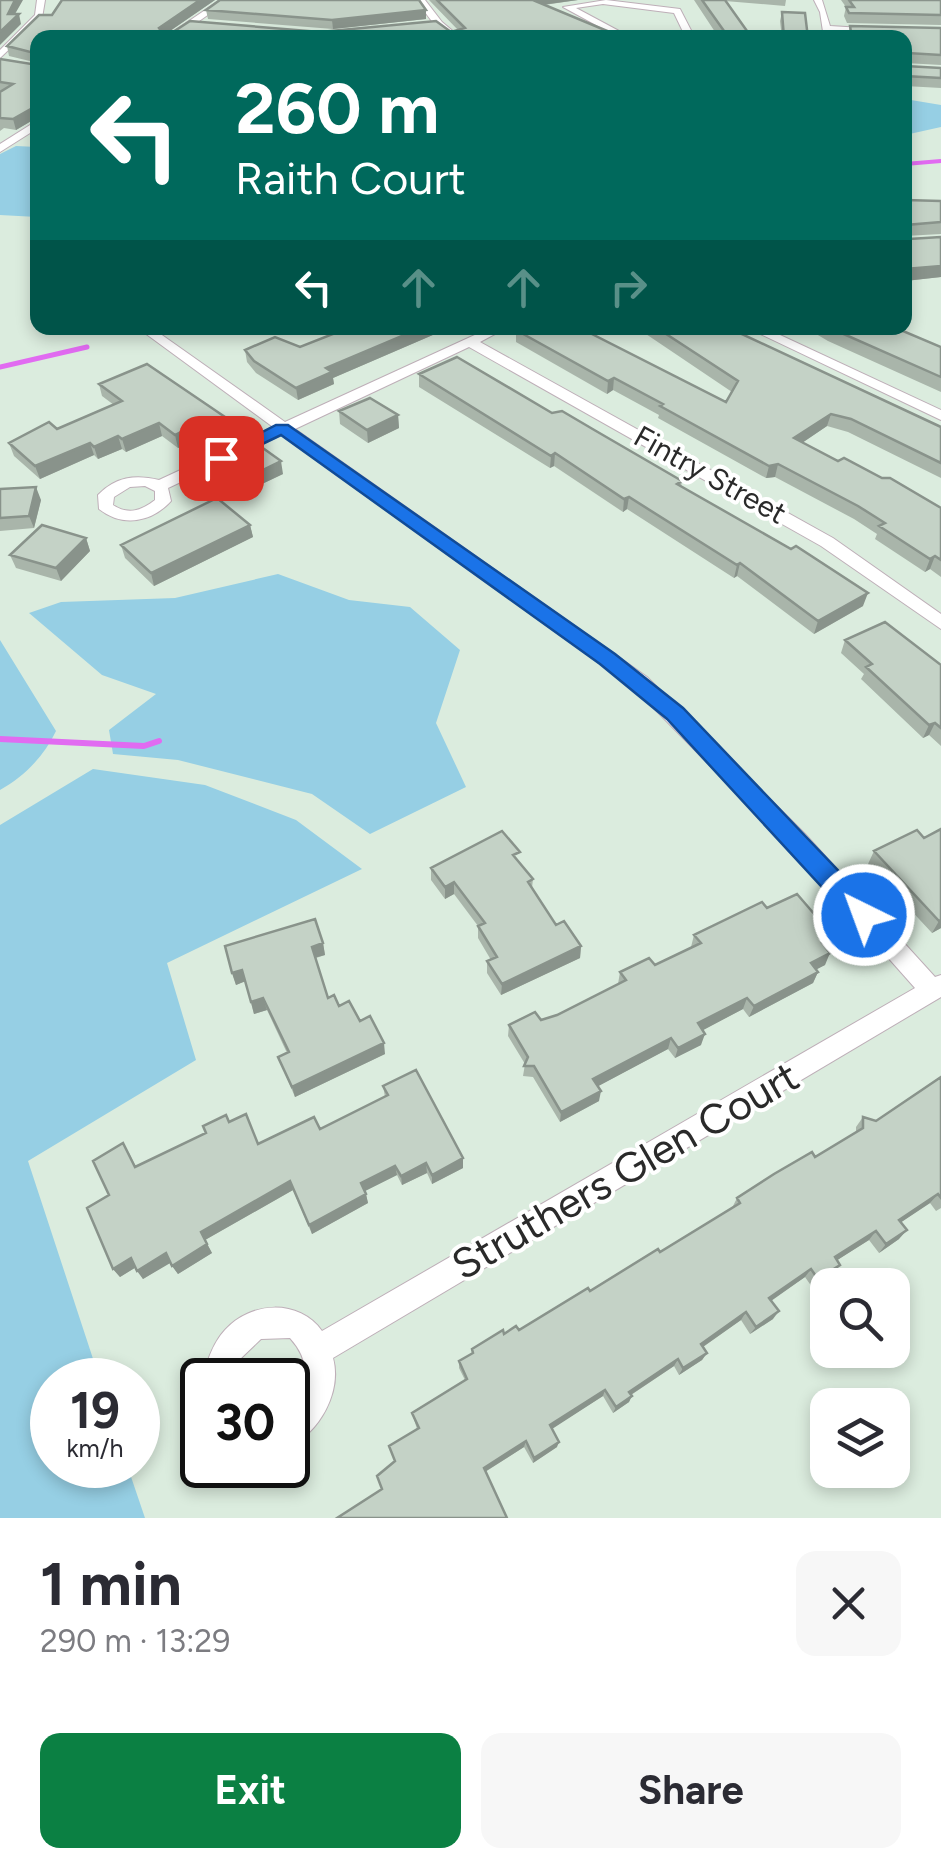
<!DOCTYPE html>
<meta charset="utf-8">
<style>
:root{--surface:#fff;--page:#f7f7f7;--text:#2b2b33;--muted:#7c7c81;--accent:#0b8043}
body{margin:0;font-family:Figtree,sans-serif;background:var(--page);color:var(--text);height:100vh;display:flex;flex-direction:column;font-size:38px;white-space:nowrap}
*{box-sizing:border-box;margin:0}
p{font-size:32px;color:var(--muted)}
.icon{flex:none;width:55px;height:55px;fill:none;stroke:currentColor;stroke-width:2;stroke-linecap:round;stroke-linejoin:round}
.map{position:relative;height:1518px;overflow:hidden}
.side{display:flex;flex-direction:column;background:var(--surface);flex:1}
.side>*{flex:none}
.banner{position:absolute;left:30px;top:30px;width:882px;height:305px;border-radius:20px;box-shadow:0 5px 15px #0003;background:#00695c;color:#fff;overflow:hidden}
.buttons{position:absolute;left:810px;top:1268px;display:grid;gap:20px}
.buttons a{display:grid;place-items:center;width:100px;height:100px;border-radius:20px;background:var(--surface);box-shadow:0 5px 15px #0003;font-size:50px}
.speed{position:absolute;left:30px;top:1358px;display:flex;gap:20px;font-size:50px;font-weight:700;text-align:center}
.speed>*{display:grid;place-content:center;width:130px;height:130px;border-radius:50%;background:var(--surface);box-shadow:0 5px 15px #0003;line-height:1}
.speed small{font-size:25px;font-weight:400}
.speed .limit{border:5px solid #111;border-radius:15px;background:#fff;color:#111}
.pin{position:absolute;display:grid;place-items:center;width:85px;height:85px;color:#fff;margin:-42px;border-radius:20px;box-shadow:0 5px 15px #0006}
.me{position:absolute;width:110px;margin:-55px;rotate:318deg;stroke-linejoin:round;filter:drop-shadow(0 0 8px #0008)}
.turn{display:flex;align-items:center;gap:35px;height:210px;padding:0 40px;font-size:45px}
.turn .icon{width:130px;height:130px;stroke-width:2.5}
.turn b{display:block;font-size:70px;line-height:85px}
.lanes{display:flex;align-items:center;height:95px;padding:0 40px;background:#0003;justify-content:center;gap:50px;direction:ltr}
.lanes .off{opacity:.35}
.round{display:grid;place-items:center;flex:none;width:105px;height:105px;border-radius:20px;background:var(--page)}
.overview{display:flex;align-items:center;justify-content:space-between;height:170px;padding:0 40px}
h1{font-size:60px;font-weight:700;line-height:75px}
.action{display:flex;gap:20px;margin-top:auto;padding:20px 40px}
.action a{flex:1;height:115px;border-radius:20px;background:var(--accent);color:#fff;font-size:40px;font-weight:700;line-height:115px;text-align:center}
.action a+a{background:var(--page);color:var(--text)}
.map>svg:first-child{display:block}
.green{fill:#96cfe4}
.lines{fill:none;stroke-linecap:round;stroke-linejoin:round}
.stream-far2{stroke:#e16bf1;stroke-width:4}
.stream-far1{stroke:#e16bf1;stroke-width:5}
.stream{stroke:#e16bf1;stroke-width:6}
.street-casing{stroke:#beafb8;stroke-width:2}
.street{fill:#fff;fill-rule:evenodd}
.wall{fill:#a9b5aa}
.shaded-wall{fill:#89938b}
.building{fill:#c4d2c6;stroke:#89938b;stroke-width:2.5}
.route{fill:#1a73e8;stroke:#114b97;stroke-width:2.5}
.labels{text-anchor:middle;stroke-width:8;stroke-linejoin:round;paint-order:stroke}
.far-street-label{font-size:30px;fill:#2a2a2a;stroke:#fff}
.near-street-label{font-size:42px;fill:#2a2a2a;stroke:#fff}
</style>
<div class="map">
<svg width="941" height="1518" viewBox="0 0 941 1518">
<rect width="100%" height="100%" fill="#dbecde"/>
<path class="green" d="M905,99L941,105V127L905,135Z
M16,146L37,147V217L0,215V154Z
M278,574L349,600L410,607L460,650L436,723L466,787L370,834L312,794L178,760L113,754L109,730L156,694L102,675L29,613L61,602L175,598Z
M0,640L56,731C44,756 25,776 0,790Z
M93,769L205,785L296,820L362,869L167,963L196,1060L28,1161L100,1380H52V1465H127L145,1518H0V825Z"/>
<g class="lines">
<path class="stream-far2" d="M905,164L941,161"/>
<path class="stream-far1" d="M0,367L87,347"/>
<path class="stream" d="M0,739L144,746L159,741"/>
<defs>
<path id="street" d="M37,0H45L42,18L0,58V50L35,15Z
M220,0H229L175,38H164Z
M417,0H425L442,22L461,38C440,38 428,16 417,0Z
M606,0L680,9L695,38H686L674,13L603,4L576,8L632,38H620L563,7Z
M814,0H822L830,26L878,29L831,31L832,38H824L820,12Z
M38,120V128L0,152V144Z
M138,328H152L285,422L490,328H506L480,342L833,538L941,614V629L821,546L469,347L295,429L647,677L805,834L935,977L941,975V997L333,1358C342,1391 320,1433 288,1446V1411C309,1387 312,1362 290,1338L261,1339L237,1362L232,1380L202,1381C206,1364 212,1344 225,1330C251,1301 299,1299 322,1331L915,988L789,846L633,687L283,434L168,488L171,501C152,522 123,528 99,509L98,495C115,477 135,474 159,480L273,427ZM145,486L155,491V500C141,511 128,515 113,505L114,497L130,487Z
M748,328H765L941,410V420Z"/>
</defs>
<use href="#street" class="street-casing"/>
<use href="#street" class="street"/>
</g>
<path class="wall" d="M62,0H215L168,32H451L458,30L429,0H578L544,5L624,38L38,63L9,56L7,46L52,15Z
M694,0H786L785,6L725,1L752,38H719Z
M841,0H941V25L847,23L844,16L846,7Z
M206,10H426V19L333,29L208,19Z
M782,12L808,38H782L780,21Z
M850,26L941,28V65L905,63V38H848Z
M0,59L38,65V117L16,130L4,128L0,131Z
M905,66L941,68V88L905,86Z
M905,200L941,201V234L905,236L909,239L941,237V277L905,281Z
M348,328H449L333,378L334,384L298,400L256,373L247,362L245,350L300,347Z
M637,328H729L941,427V478L848,432L827,426L802,443L838,461L941,508V577L930,569L925,572L875,539L877,534L854,519L775,477L766,478L658,418L659,415L613,390L607,394L516,342V330L726,402L732,392Z
M806,328H899V329L941,347V392L828,341Z
M419,374L552,413L682,481L681,487L863,606L814,634L737,576L734,578L627,509L623,512L554,466L550,468L419,387Z
M99,384L230,432L193,449L186,444L178,448L162,436L126,452L122,449L98,459L94,455L40,479L14,456L9,443L57,429L114,405L102,396Z
M339,411L398,415L399,428L368,443L340,424Z
M220,465L283,474L243,493L223,478Z
M0,489L41,500L34,528L0,531Z
M250,525L253,537L154,586L125,558L121,545Z
M86,538L90,551L61,581L16,568L10,555Z
M845,640L941,665V746L929,735L923,738L861,679L864,674L841,653Z
M924,838L941,928L932,933L868,864L874,851Z
M519,863L533,879L532,888L556,925L581,946L580,958L501,995L487,973V961L491,960L478,938V926L454,894L445,899L431,880V868Z
M767,908L834,937L827,950L825,965L816,969L818,972L813,983L749,1017L743,1009L702,1030L701,1045L675,1058L668,1049L598,1086L599,1101L560,1122L533,1077L523,1076L525,1064L508,1036L509,1025L541,1020L557,1015L618,984L620,972L655,965L691,947L694,935Z
M323,943L325,955L316,958L328,998L360,1021L385,1054L295,1097L278,1057L287,1053L267,1010L254,1014L245,981L236,985L232,973Z
M941,1077V1208L936,1211L930,1203L901,1222L899,1239L879,1253L869,1240L837,1260L840,1265L833,1273L812,1287L805,1277L771,1300L773,1319L750,1334L741,1320L703,1347L707,1353L702,1360L679,1375L674,1366L631,1395L629,1402L613,1413L603,1396L552,1428L557,1447L533,1463L524,1447L485,1472L382,1489L395,1462L417,1429L412,1413L465,1380L459,1368V1361L472,1353V1349L504,1334L519,1330L660,1252L732,1208L737,1198L815,1157L856,1133V1127L863,1117L876,1121Z
M383,1086L463,1158V1168L432,1184L427,1173L402,1185L397,1175L365,1191L368,1203L312,1234L293,1190L205,1240L212,1253L178,1274L170,1262L143,1279L136,1267L120,1277L113,1269L109,1195L129,1153L136,1167L229,1122L258,1144L320,1129L385,1097Z"/>
<path class="shaded-wall" d="M15,0H23L11,21L19,14L21,24L0,45V32Z
M200,0H215L160,38L159,28Z
M527,0H578L527,7Z
M426,10V19L333,29L332,20Z
M36,106L38,117L16,130L13,119Z
M941,266V277L905,281V269Z
M421,328H449L333,378L334,384L298,400L296,388L326,368Z
M614,378L613,390L607,394L608,381Z
M831,414L827,426L790,451L794,438Z
M398,415L399,428L368,443L367,430Z
M228,419L230,432L193,449L190,436Z
M159,423L162,436L126,452L122,439Z
M183,431L186,444L178,448L175,435Z
M118,436L122,449L98,459L94,447Z
M90,443L94,455L40,479L35,466Z
M555,453L554,466L550,468L551,456Z
M281,461L283,474L243,493L241,481Z
M778,464L775,477L766,478L769,466Z
M36,487L41,500L34,528L29,516Z
M629,497L627,509L623,512L624,499Z
M250,525L253,537L154,586L151,573Z
M86,538L90,551L61,581L56,568Z
M935,556L930,569L925,572L930,559Z
M740,563L737,576L734,578L737,565Z
M868,593L863,606L814,634L818,621Z
M935,723L929,735L923,738L929,725Z
M454,882V894L445,899V887Z
M941,920V928L932,933L939,921Z
M834,937L829,949L817,955L822,943Z
M323,943L325,955L314,958L312,947Z
M581,946L580,958L501,995L502,984Z
M830,953L825,965L806,975L811,963Z
M242,970L246,981L236,985L232,973Z
M818,972L813,983L749,1017L754,1006Z
M263,998L267,1010L254,1014L251,1002Z
M747,998L743,1009L694,1035L698,1023Z
M705,1034L701,1045L675,1058L678,1048Z
M671,1038L668,1049L591,1090L593,1079Z
M384,1043L385,1054L295,1097L292,1087Z
M601,1091L599,1101L560,1122L561,1112Z
M463,1158V1168L432,1184V1175Z
M426,1163L427,1173L402,1185L401,1176Z
M395,1166L397,1175L363,1192L361,1183Z
M290,1181L293,1190L205,1240L212,1253L178,1274L172,1266L201,1232Z
M366,1194L368,1203L312,1234L309,1225Z
M938,1194L930,1203L891,1229L899,1220Z
M907,1230L899,1239L879,1253L886,1244Z
M876,1231L869,1240L828,1266L835,1257Z
M166,1253L172,1262L143,1279L137,1271Z
M131,1258L138,1266L120,1277L113,1269Z
M840,1265L833,1273L812,1287L818,1279Z
M811,1269L805,1277L764,1306L769,1298Z
M779,1311L773,1319L750,1334L756,1327Z
M746,1312L741,1320L697,1351L701,1344Z
M707,1353L702,1360L679,1375L683,1368Z
M678,1359L674,1366L626,1398L629,1392Z
M605,1390L603,1396L549,1431L550,1425Z
M632,1396L629,1402L613,1413L616,1407Z
M526,1441L524,1447L483,1473L484,1468Z
M559,1442L557,1447L533,1463L534,1458Z"/>
<path class="building" d="M0,0H15L8,14H19L0,32Z
M62,0H200L159,28L162,32H173L190,21L320,32L436,21L451,32L465,28L437,0H533L624,38H38V54L7,46L39,15H52Z
M220,0H419L426,10L332,20L206,10Z
M702,0H725L752,38H729Z
M849,0H941V15L849,13L846,7H854Z
M782,12L805,13L808,38H784Z
M850,26L941,28V55L908,53L905,65V38H852Z
M0,59L38,65V112L36,106L13,119L0,118V92L13,84L0,82Z
M905,66L941,68V78L905,76Z
M905,200L941,201V222L906,225L905,232Z
M905,236L909,239L941,237V266L905,269Z
M348,328H421L326,368L332,372L296,388L254,361L245,350L275,337L300,347Z
M521,328H580L726,402L738,381L657,328H729L941,427V463L851,419L831,414L794,438L838,461L844,458L882,478H890L941,508V560L935,556L930,559L879,526L885,523L858,506L778,464L769,466L660,406L663,404L614,378L608,381L516,330Z
M830,328H896L941,347V377Z
M457,357L552,413L562,411L596,431L682,481L677,484L791,549L796,546L868,593L818,621L740,563L737,565L629,497L624,499L555,453L551,456L419,374Z
M147,364L228,419L190,436L183,431L175,435L159,423L122,439L118,436L94,447L90,443L35,466L9,443L49,422L57,429L122,401L99,384Z
M370,398L398,415L367,430L339,411Z
M260,446L281,461L241,481L220,465Z
M36,487L29,516L0,518V489Z
M217,498L250,525L151,573L121,545Z
M42,525L86,538L56,568L10,555Z
M885,622L941,665V728L935,723L929,725L866,667L872,664L845,640Z
M941,829V920L939,921L874,851L917,830L924,838Z
M502,831L520,852L513,855L533,879L528,882L556,925L564,921L581,946L502,984L487,961L497,957L478,926L485,923L454,882L445,887L431,868Z
M797,894L834,937L822,943L830,953L811,963L818,972L754,1006L747,998L698,1023L705,1034L678,1048L671,1038L593,1079L601,1091L561,1112L534,1066H524L528,1057L509,1025L535,1012L541,1020L557,1015L626,980L620,972L649,958L655,965L701,943L694,935L762,902L767,908Z
M315,919L323,943L312,947L328,998L334,995L339,1006L349,1001L360,1021L370,1016L384,1043L292,1087L278,1057L289,1052L263,998L251,1002L242,970L232,973L225,946Z
M416,1070L463,1158L432,1175L426,1163L401,1176L395,1166L361,1183L366,1194L309,1225L290,1181L201,1232L207,1244L172,1266L166,1253L137,1271L131,1258L113,1269L87,1208L109,1195L93,1161L123,1143L135,1167L206,1133L203,1126L226,1115L229,1122L246,1114L258,1144L314,1117L320,1129L388,1095L383,1086Z
M941,1077V1198L938,1194L899,1220L907,1230L886,1244L876,1231L835,1257L840,1265L818,1279L811,1269L769,1298L779,1311L756,1327L746,1312L701,1344L707,1353L683,1368L678,1359L629,1392L632,1396L616,1407L605,1390L550,1425L559,1442L534,1458L526,1441L484,1468L507,1518H337L382,1489L377,1476L395,1461L389,1446L419,1428L412,1413L467,1379L459,1361L473,1353L472,1349L503,1330L504,1334L516,1326L519,1330L588,1288L590,1291L658,1249L660,1252L740,1203L737,1198L774,1174L812,1152L815,1157L863,1128V1117L876,1121Z"/>
<path class="route" d="M276,425H288L615,654L683,708L874,908L877,915L874,923L864,926L855,923L667,719L600,664L281,435L227,461L212,458Z"/>
<g class="labels">
<g class="far-street-label">
<text transform="translate(710 475) rotate(29)" y="10">Fintry Street</text>
</g>
<g class="near-street-label">
<text transform="translate(625 1170) rotate(-30)" y="15">Struthers Glen Court</text>
</g>
</g>
</svg>
<div class="buttons">
<a><svg class="icon" aria-label="search" viewBox="0 0 24 24"><circle cx="10" cy="10" r="6"/><path d="M15 15l6 6"/></svg></a>
<a><svg class="icon" aria-label="layers" viewBox="0 0 24 24"><path d="M12 4l9 5-9 5-9-5zM3 14l9 5 9-5"/></svg></a>
</div>
<div class="speed"><div>19<small>km/h</small></div><div class="limit">30</div></div>
<div class="pin" style="left:221px;top:458px;background:#d93025"><svg class="icon" aria-label="arrive" viewBox="0 0 24 24"><path d="M6 21V4h12l-3 4 3 4H6"/></svg></div>
<svg class="me" style="left:864px;top:915px" viewBox="-20 -20 40 40"><circle r="17" fill="#1a73e8" stroke="#fff" stroke-width="3"/><path d="M0-11L8 9 0 5-8 9z" fill="#fff"/></svg>
<div class="banner">
<div class="turn"><svg class="icon" aria-label="left" viewBox="0 0 24 24"><path d="M17 20v-9H6M10 6l-5 5 5 5"/></svg><div><b>260 m</b>Raith Court</div></div>
<div class="lanes"><svg class="icon" aria-label="left" viewBox="0 0 24 24"><path d="M17 20v-9H6M10 6l-5 5 5 5"/></svg><svg class="icon off" aria-label="ahead" viewBox="0 0 24 24"><path d="M12 20V5M6 11l6-6 6 6"/></svg><svg class="icon off" aria-label="ahead" viewBox="0 0 24 24"><path d="M12 20V5M6 11l6-6 6 6"/></svg><svg class="icon off" aria-label="right" viewBox="0 0 24 24"><path d="M7 20v-9h11M14 6l5 5-5 5"/></svg></div>
</div>
</div>
<section class="side">
<div class="overview"><div><h1>1 min</h1><p>290 m · 13:29</p></div><a class="round"><svg class="icon" aria-label="close" viewBox="0 0 24 24"><path d="M6 6l12 12M18 6L6 18"/></svg></a></div>
<div class="action"><a>Exit</a><a>Share</a></div>
</section>
